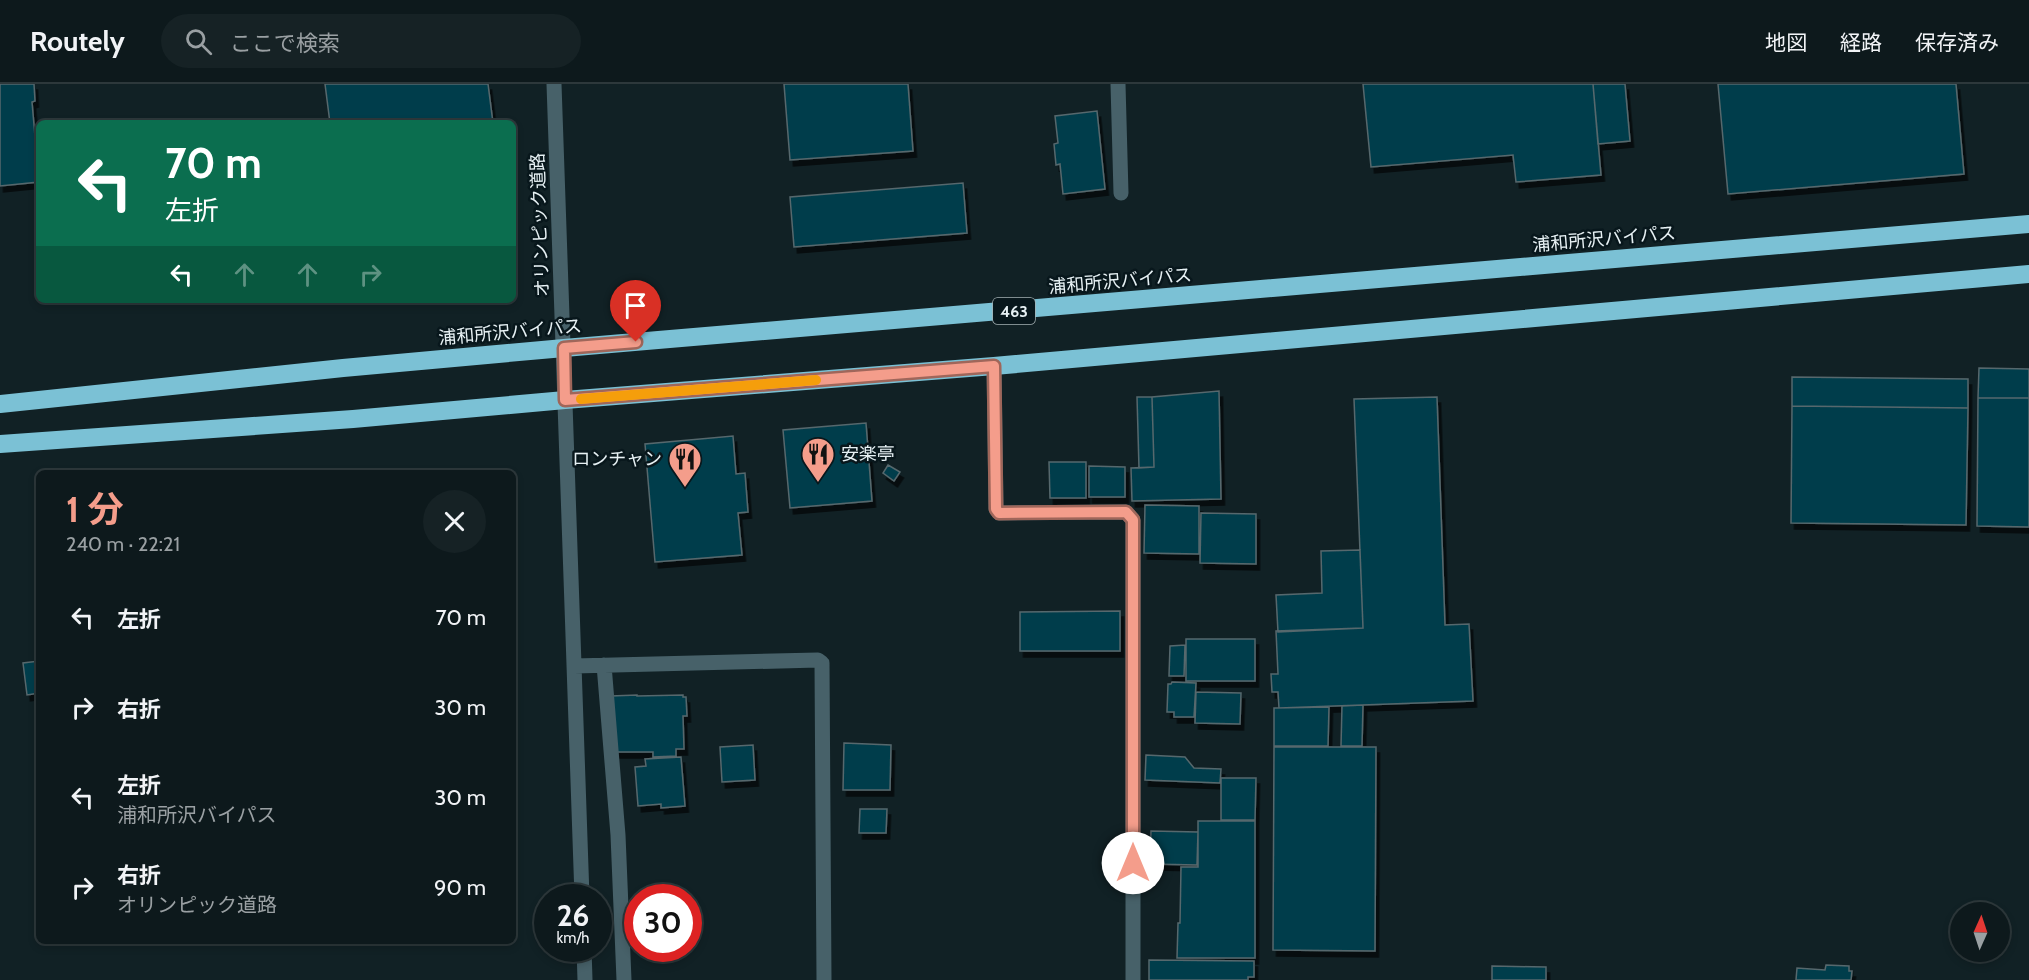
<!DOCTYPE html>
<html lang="ja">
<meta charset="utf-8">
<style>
:root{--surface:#0d191c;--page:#162225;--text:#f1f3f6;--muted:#9aa0a3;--line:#2d383b;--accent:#f49d8b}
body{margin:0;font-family:Cabin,"Noto Sans JP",sans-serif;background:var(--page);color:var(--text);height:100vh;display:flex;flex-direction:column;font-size:22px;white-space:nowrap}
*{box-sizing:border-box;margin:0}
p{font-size:20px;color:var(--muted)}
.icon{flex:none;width:33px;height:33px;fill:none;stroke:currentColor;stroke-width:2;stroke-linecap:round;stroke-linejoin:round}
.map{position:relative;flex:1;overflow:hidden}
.details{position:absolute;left:36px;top:386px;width:480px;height:474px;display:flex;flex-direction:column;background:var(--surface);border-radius:9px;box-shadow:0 3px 9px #0003,0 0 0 2px var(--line)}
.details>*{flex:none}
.top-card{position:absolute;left:36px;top:36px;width:480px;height:183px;border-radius:9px;box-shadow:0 3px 9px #0003,0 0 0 2px var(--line);background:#0b6e4f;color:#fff;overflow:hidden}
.needle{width:39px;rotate:3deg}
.fabs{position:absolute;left:1950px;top:818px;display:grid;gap:12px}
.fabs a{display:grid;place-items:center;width:60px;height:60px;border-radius:50%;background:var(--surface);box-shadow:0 3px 9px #0003,0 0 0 2px var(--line);font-size:30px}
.speed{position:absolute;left:534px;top:800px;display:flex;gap:12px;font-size:30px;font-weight:700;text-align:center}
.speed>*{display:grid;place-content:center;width:78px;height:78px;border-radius:50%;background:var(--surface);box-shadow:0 3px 9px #0003,0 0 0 2px var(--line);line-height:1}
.speed small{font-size:15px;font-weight:400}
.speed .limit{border:9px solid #d22;background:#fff;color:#111}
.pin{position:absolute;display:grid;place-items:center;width:51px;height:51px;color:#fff;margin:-62px -26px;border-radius:50% 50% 50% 0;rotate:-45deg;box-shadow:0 0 6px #0007}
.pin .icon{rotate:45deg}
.me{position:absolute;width:66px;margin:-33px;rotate:0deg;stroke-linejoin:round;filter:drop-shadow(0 0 4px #0008)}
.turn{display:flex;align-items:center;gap:21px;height:126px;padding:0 30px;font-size:27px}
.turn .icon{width:78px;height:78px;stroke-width:2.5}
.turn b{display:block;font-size:42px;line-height:51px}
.lanes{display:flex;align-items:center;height:57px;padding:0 30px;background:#0003;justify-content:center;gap:30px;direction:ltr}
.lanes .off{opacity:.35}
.round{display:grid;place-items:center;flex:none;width:63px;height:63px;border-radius:32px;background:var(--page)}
.summary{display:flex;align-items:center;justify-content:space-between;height:102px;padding:0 30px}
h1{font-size:36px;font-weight:700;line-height:45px;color:var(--accent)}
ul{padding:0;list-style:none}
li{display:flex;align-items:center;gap:18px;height:90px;padding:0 30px}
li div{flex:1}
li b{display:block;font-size:22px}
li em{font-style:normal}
header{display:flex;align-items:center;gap:36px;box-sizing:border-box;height:84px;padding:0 30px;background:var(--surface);border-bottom:2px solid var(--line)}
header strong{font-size:28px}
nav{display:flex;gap:33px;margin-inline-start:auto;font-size:21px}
.search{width:420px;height:54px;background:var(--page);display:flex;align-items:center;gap:15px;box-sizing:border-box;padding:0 21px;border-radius:33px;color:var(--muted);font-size:22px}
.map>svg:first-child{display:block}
.building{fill:#003e4c;stroke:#56686d;stroke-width:1.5;filter:url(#shadow)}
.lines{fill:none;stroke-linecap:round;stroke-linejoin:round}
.minor{stroke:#476169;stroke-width:15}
.highway{stroke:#7bc1d5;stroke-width:18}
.route-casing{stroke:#9f665a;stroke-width:15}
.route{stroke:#f49d8b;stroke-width:10}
.slow{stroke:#f59e0b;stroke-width:10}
.labels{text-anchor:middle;stroke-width:5;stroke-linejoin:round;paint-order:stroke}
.shield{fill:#08171c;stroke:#a4b0b3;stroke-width:1.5}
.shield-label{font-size:16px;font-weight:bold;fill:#e7f1f4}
.street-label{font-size:18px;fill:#e7f1f4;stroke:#08171c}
.poi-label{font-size:18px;fill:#e7f1f4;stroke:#08171c;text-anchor:start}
</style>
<header>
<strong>Routely</strong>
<div class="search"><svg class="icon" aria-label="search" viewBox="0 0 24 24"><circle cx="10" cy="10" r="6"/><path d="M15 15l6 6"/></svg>ここで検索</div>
<nav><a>地図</a><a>経路</a><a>保存済み</a></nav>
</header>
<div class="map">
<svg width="2029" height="896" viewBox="0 0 2029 896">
<defs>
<filter id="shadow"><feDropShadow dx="3.5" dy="6" stdDeviation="0" flood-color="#0009"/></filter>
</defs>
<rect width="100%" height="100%" fill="#112125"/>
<path class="building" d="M0,0H34L35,17L32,18L39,98L0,102Z
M325,0H488L493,39H330Z
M784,0H908L913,67L790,76Z
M1363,0H1593L1601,91L1516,98L1513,71L1371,83Z
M1593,0H1625L1630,57L1598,60Z
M1718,0H1956L1964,90L1728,110Z
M1097,27L1105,105L1063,110L1060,80L1056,81L1054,60L1058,59L1055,32Z
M963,99L967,149L794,163L790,113Z
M1979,284L2029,285V314H1978Z
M1792,293L1968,295V324L1792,322Z
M1219,307L1221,415L1132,417L1131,384L1154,383L1152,313Z
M1137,313H1152L1154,383L1139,384Z
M1437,313L1445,541L1469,540L1473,617L1279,624L1278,608H1272L1271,590H1278L1276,547L1363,544L1354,315Z
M1978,314H2029V443L1977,442Z
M1792,322L1968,324L1966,441L1791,439Z
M866,339L872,417L790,424L783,346Z
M733,352L736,390L745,389L748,428L738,429L742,471L655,478L645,360Z
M1049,378H1086V414H1050Z
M888,381L900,388L894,397L883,389Z
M1089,382L1125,383V413H1089Z
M1145,421L1199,422V470L1144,469Z
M1201,429L1256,430V480L1200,479Z
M1360,466L1363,544L1278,548L1276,511L1322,509L1321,467Z
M1120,527V567H1020V528Z
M1186,555H1255V597H1186Z
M1185,561L1184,592H1169L1170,562Z
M39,577V609L27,611L23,579Z
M1172,598L1196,599L1194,633H1174V628H1167L1168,600H1171Z
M1196,608L1241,609L1240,640L1195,639Z
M637,611V612L683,611V613H686L687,632H683L684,665H676V672L653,673V668H616L611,612Z
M1363,621L1362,662H1341L1342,622Z
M1329,623L1328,662H1274V624Z
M844,659L891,661L890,706H843Z
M753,661L755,696L722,698L720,663Z
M1274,663H1376L1375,867L1273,866Z
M1146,671L1185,673L1194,684L1221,685L1220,699L1145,696Z
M681,673L685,722L661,724V720L638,722L635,683L646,682L645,675Z
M1221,694H1256L1255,736H1221Z
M860,725H887L886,749H859Z
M1198,737H1255V874H1177L1178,839H1180L1181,783H1198Z
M1151,747L1198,748L1197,781L1150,780Z
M1149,876L1254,877V893H1248V896H1149Z
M1826,881L1849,882V887H1852L1851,896H1796L1797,884L1825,886Z
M1492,882L1546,883V896H1492Z"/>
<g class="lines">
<path class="minor" d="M554,0L582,813
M1118,0L1121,109
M994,282L996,425L999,429L1126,428L1133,436V896
M604,581L618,751L624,896
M574,582L818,576L822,579L824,896
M584,864L585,896"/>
<path class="highway" d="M0,320L343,284L564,264L2029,140
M0,360L353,335L565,316L994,282L2029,190"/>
</g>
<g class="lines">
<defs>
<path id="route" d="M636,258L564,264L565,316L994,282L996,425L999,429L1126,428L1133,436V779"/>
</defs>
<use href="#route" class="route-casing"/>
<use href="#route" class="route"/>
<path class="slow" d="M581,315L816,296"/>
</g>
<defs>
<symbol id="restaurant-pin" viewBox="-11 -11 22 30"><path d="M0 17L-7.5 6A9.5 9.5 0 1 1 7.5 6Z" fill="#f49d8b" stroke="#08171c"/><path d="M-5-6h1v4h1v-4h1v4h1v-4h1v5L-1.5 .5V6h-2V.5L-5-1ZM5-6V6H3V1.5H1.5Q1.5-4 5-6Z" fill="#111"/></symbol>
</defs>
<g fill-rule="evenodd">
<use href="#restaurant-pin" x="799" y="351" width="38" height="52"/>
<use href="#restaurant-pin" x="666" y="356" width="38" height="52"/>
</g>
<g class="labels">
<rect class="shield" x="993" y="214" width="42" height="26" rx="4.5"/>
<g class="shield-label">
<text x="1014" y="233">463</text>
</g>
<g class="street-label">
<text transform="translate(540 141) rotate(-92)" y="6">オリンピック道路</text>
<text transform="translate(1604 155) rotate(-5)" y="6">浦和所沢バイパス</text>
<text transform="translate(1120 197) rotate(-5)" y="6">浦和所沢バイパス</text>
<text transform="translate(510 248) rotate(-5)" y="6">浦和所沢バイパス</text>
</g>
<g class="poi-label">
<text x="841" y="376">安楽亭</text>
<text x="662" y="381" text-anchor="end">ロンチャン</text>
</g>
</g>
</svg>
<div class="fabs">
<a><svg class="needle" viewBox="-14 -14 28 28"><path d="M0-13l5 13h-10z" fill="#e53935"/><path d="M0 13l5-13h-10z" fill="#9aa0a3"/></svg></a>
</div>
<div class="speed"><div>26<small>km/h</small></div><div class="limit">30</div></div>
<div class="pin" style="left:636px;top:258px;background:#d93025"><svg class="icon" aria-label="arrive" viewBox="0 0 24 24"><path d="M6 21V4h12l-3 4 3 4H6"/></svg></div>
<svg class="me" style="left:1133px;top:779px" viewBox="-20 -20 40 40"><circle r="19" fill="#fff"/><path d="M0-13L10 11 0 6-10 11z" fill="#f49d8b"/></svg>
<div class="top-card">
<div class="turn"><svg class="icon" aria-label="left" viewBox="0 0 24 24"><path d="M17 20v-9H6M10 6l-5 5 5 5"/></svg><div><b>70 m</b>左折</div></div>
<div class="lanes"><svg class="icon" aria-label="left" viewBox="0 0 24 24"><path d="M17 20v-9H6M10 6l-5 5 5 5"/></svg><svg class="icon off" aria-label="ahead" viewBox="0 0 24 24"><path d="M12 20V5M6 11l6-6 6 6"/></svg><svg class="icon off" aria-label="ahead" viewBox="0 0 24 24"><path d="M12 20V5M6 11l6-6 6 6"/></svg><svg class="icon off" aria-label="right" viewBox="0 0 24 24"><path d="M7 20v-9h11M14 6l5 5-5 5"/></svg></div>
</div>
<section class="details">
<div class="summary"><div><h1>1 分</h1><p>240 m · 22:21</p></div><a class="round"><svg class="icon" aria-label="close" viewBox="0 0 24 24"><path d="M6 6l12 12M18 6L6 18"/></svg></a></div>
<ul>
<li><svg class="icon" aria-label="left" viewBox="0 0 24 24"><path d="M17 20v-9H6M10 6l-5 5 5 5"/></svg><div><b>左折</b></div><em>70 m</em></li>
<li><svg class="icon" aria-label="right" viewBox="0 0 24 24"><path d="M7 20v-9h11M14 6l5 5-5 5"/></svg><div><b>右折</b></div><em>30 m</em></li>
<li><svg class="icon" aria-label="left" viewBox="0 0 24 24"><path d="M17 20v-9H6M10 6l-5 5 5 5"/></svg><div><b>左折</b><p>浦和所沢バイパス</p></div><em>30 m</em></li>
<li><svg class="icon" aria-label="right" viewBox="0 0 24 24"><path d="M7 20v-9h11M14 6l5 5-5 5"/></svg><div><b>右折</b><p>オリンピック道路</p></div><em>90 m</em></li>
</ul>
</section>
</div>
